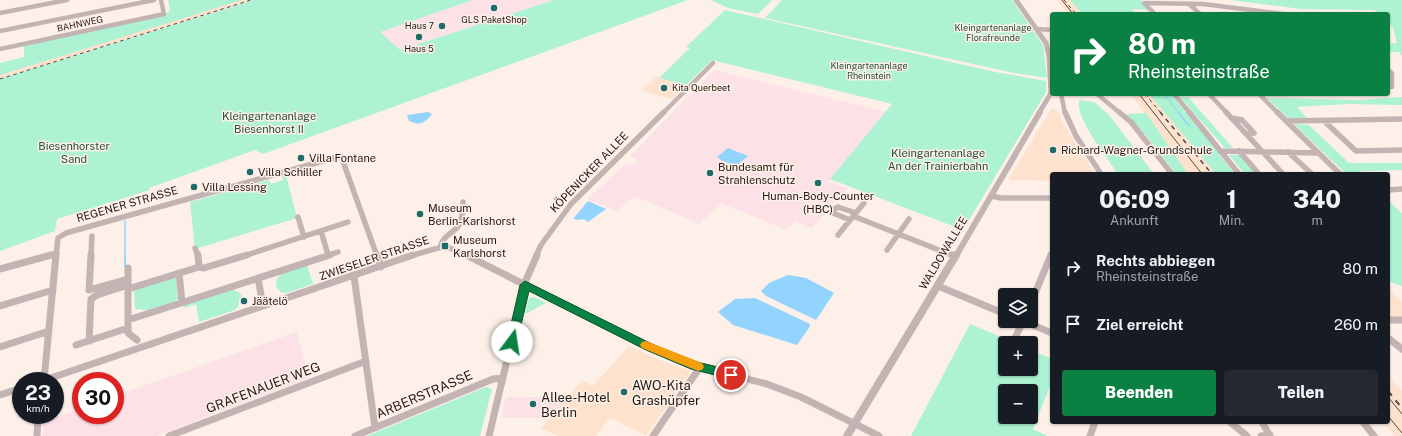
<!DOCTYPE html>
<html lang="de">
<meta charset="utf-8">
<style>
:root{--surface:#171b24;--page:#242831;--text:#f1f3f6;--muted:#9ea1a6;--accent:#0b8043}
body{margin:0;font-family:"Public Sans",sans-serif;background:var(--page);color:var(--text);height:100vh;display:flex;flex-direction:column;font-size:15px;white-space:nowrap}
*{box-sizing:border-box;margin:0}
p{font-size:13px;color:var(--muted)}
.icon{flex:none;width:22px;height:22px;fill:none;stroke:currentColor;stroke-width:2;stroke-linecap:round;stroke-linejoin:round}
.map{position:relative;flex:1;overflow:hidden}
.panel{position:absolute;left:1050px;top:172px;width:340px;height:252px;display:flex;flex-direction:column;background:var(--surface);border-radius:4px;box-shadow:0 1px 3px #0004}
.panel>*{flex:none}
.guide{position:absolute;left:1050px;top:12px;width:340px;height:84px;border-radius:4px;box-shadow:0 1px 3px #0004;background:#0b8043;color:#fff;overflow:hidden}
.tools{position:absolute;left:998px;top:288px;display:grid;gap:8px}
.tools a{display:grid;place-items:center;width:40px;height:40px;border-radius:4px;background:var(--surface);box-shadow:0 1px 3px #0004;font-size:20px}
.speed{position:absolute;left:12px;top:372px;display:flex;gap:8px;font-size:20px;font-weight:700;text-align:center}
.speed>*{display:grid;place-content:center;width:52px;height:52px;border-radius:50%;background:var(--surface);box-shadow:0 1px 3px #0004;line-height:1}
.speed small{font-size:10px;font-weight:400}
.speed .limit{border:6px solid #d22;background:#fff;color:#111}
.pin{position:absolute;display:grid;place-items:center;width:34px;height:34px;color:#fff;margin:-17px;border:2px solid #fff;border-radius:50%;box-shadow:0 1px 4px #0007}
.me{position:absolute;width:44px;margin:-22px;rotate:14deg;stroke-linejoin:round;filter:drop-shadow(0 0 3px #0008)}
.turn{display:flex;align-items:center;gap:14px;height:84px;padding:0 12px;font-size:18px}
.turn .icon{width:52px;height:52px;stroke-width:2.5}
.turn b{display:block;font-size:28px;line-height:34px}
.eta{display:flex;justify-content:space-evenly;align-items:center;height:68px;text-align:center}
.eta b{font-size:24px;font-weight:800;line-height:28px}
.button{display:flex;gap:8px;margin-top:auto;padding:8px 12px}
.button a{flex:1;height:46px;border-radius:4px;background:var(--accent);color:#fff;font-size:16px;font-weight:800;line-height:46px;text-align:center}
.button a+a{background:var(--page);color:var(--text)}
ul{padding:0;list-style:none}
li{display:flex;align-items:center;gap:12px;height:56px;padding:0 12px}
li div{flex:1}
li b{display:block;font-size:15px}
li em{font-style:normal}
.map>svg:first-child{display:block}
.commercial{fill:#fce1e7}
.built{fill:#ffe2ce}
.green{fill:#acf2d3;fill-rule:evenodd}
.water{fill:#93d4ff}
.lines{fill:none;stroke-linecap:round;stroke-linejoin:round}
.stream-far2{stroke:#93d4ff;stroke-width:1}
.stream-far1{stroke:#93d4ff;stroke-width:1.5}
.stream{stroke:#93d4ff;stroke-width:2}
.minor-far2{stroke:#c4b3b3;stroke-width:4.5}
.minor-far1{stroke:#c4b3b3;stroke-width:5.5}
.minor{stroke:#c4b3b3;stroke-width:7}
.tertiary-far2{stroke:#c4b3b3;stroke-width:5}
.tertiary-far1{stroke:#c4b3b3;stroke-width:6}
.tertiary{stroke:#c4b3b3;stroke-width:8}
.tram{stroke:#534841;stroke-width:1}
.rail-far2{stroke:#534841;stroke-width:1;stroke-dasharray:3.5 3.5;stroke-linecap:butt}
.rail-far1{stroke:#534841;stroke-width:1.5;stroke-dasharray:4.5 4.5;stroke-linecap:butt}
.rail{stroke:#534841;stroke-width:2;stroke-dasharray:6 6;stroke-linecap:butt}
.route{fill:#0b8043;stroke:#07532c}
.slow{fill:#f59e0b}
.poi-dot{fill:#1e6b69;stroke:#fcf0e8;stroke-width:1.5}
.labels{text-anchor:middle;stroke-width:3;stroke-linejoin:round;paint-order:stroke}
.far-poi-label{font-size:9px;fill:#241a13;stroke:#fcf0e8}
.far-street-label{font-size:9px;fill:#241a13;stroke:#fcf0e8}
.far-park-label{font-size:9px;fill:#234e3c;stroke:#fcf0e8}
.park-label{font-size:11px;fill:#234e3c;stroke:#fcf0e8}
.poi-label{font-size:11px;fill:#241a13;stroke:#fcf0e8;text-anchor:start}
.street-label{font-size:11px;fill:#241a13;stroke:#fcf0e8}
.near-poi-label{font-size:13px;fill:#241a13;stroke:#fcf0e8;text-anchor:start}
.near-street-label{font-size:13px;fill:#241a13;stroke:#fcf0e8}
</style>
<div class="map">
<svg width="1402" height="436" viewBox="0 0 1402 436">
<rect width="100%" height="100%" fill="#fcf0e8"/>
<path class="commercial" d="M473,0H554L400,50L379,32Z
M714,70L886,112L828,181L847,188L812,228L795,221L786,230L721,203L699,224L635,196L616,211L587,199L627,163L632,165L635,164L638,160L630,156Z
M297,332L309,378L156,436H43L44,422L81,408V415H115V396Z
M506,397H567L549,418H501Z"/>
<path class="built" d="M241,0H254L0,79V75L33,63Z
M1057,0H1070L1082,14H1068Z
M656,77L659,78L686,85L672,99L641,90Z
M1131,94H1149L1216,174H1188Z
M1051,109L1057,110L1064,125L1095,174H1052V181L1008,180Z
M1388,287L1402,302V317H1388Z
M629,346L662,361L691,371L646,436L610,418L596,436H557L541,428L582,380L593,386Z
M1388,374L1402,391V436H1395L1384,422H1388Z"/>
<path class="green" d="M168,0H242L0,75V63L24,57V45L165,15L170,10Z
M254,0H473L380,32L400,50L554,0H688L263,154L255,150L149,188L150,190L57,219L55,231L0,251V79Z
M711,0H772L758,14L728,8Z
M782,0H1012L1043,45L1047,78L1014,73L765,18Z
M1070,0H1142L1141,1L1149,10L1132,9L1136,14H1082Z
M1230,0H1402V56L1399,52H1388V44L1397,43L1393,27L1388,22V14H1379L1374,10L1301,9Z
M725,10L995,72L1046,81V92L963,230L830,179L892,104L712,60L686,85L659,78L690,48L686,47Z
M1149,94H1171L1204,135L1207,136L1220,154L1219,155L1235,174H1216Z
M1180,97H1188L1233,148H1225Z
M1402,97V105L1348,104L1297,107L1309,120H1290L1267,98L1359,100Z
M1080,100L1094,102L1109,115L1154,174H1118C1109,160 1072,114 1080,100Z
M1146,113L1188,174H1176L1154,145L1127,114Z
M1294,124L1309,125L1349,163H1402V170L1359,171L1361,174H1346Z
M1229,155H1241L1257,174H1245Z
M286,175L297,218L195,249L190,202L269,180L271,184L283,180L282,176Z
M1388,200L1402,213V286L1388,281Z
M307,265L313,284L286,293L280,292C278,287 276,289 276,284C276,271 298,268 307,265Z
M176,277L178,300L148,310L135,309L134,290Z
M232,289L240,293L243,298L239,300V305L235,310L199,322L196,304L184,308V303Z
M534,297L546,303L525,314L529,298Z
M970,324L1015,343H1005V369H1031V350L1052,359V381L1033,429L1047,436H911ZM1005,391H1031V417H1005Z
M486,387L492,389L480,436H367Z"/>
<path class="water" d="M428,112L432,114C425,123 420,126 409,121L407,115Z
M728,148L748,156L736,166L721,160L717,157Z
M588,201L606,209L588,222L584,219L578,220L573,219Z
M788,275L806,278L834,293L816,320L766,296L761,291L769,283Z
M755,298L810,324L809,328L797,345L733,325L718,312L735,299Z"/>
<g class="lines">
<path class="stream-far2" d="M1164,94L1179,113"/>
<path class="stream-far1" d="M1178,112L1189,126
M125,221V256"/>
<path class="stream" d="M125,255V267"/>
<path class="minor-far2" d="M1189,4L1200,14
M0,13L67,0
M1155,14L1144,3L1203,4L1283,14
M1037,29L1052,30
M0,31L154,0
M0,49L164,14L161,0
M1388,70L1392,73V87H1388
M1061,94L1065,113
M1097,94L1120,113
M1174,94L1190,113
M1209,94L1227,113
M1214,94H1286
M1260,95L1278,113
M663,113L713,63"/>
<path class="minor-far1" d="M1065,112L1076,136L1101,174
M1119,112L1131,122L1172,174
M1189,112L1239,174
M1226,112L1283,174
M1277,112L1340,174
M1231,118L1242,120L1254,133L1246,134
M1287,121L1402,119
M1324,121L1356,151L1402,150
M1220,151L1319,153
M1239,151L1259,174
M1288,152L1312,174
M1388,190L1402,189
M991,196L1001,198H1052
M853,216L954,256
M298,217L304,237
M850,220L833,213L832,210L838,207L856,213
M321,231L328,255
M838,235L864,203
M440,247C443,235 453,234 459,225C463,218 463,210 463,202
M195,248L198,256
M887,250L909,219
M47,256L57,253
M56,256L58,238L66,233L341,156L377,256
M91,256L92,236
M244,256L348,222
M326,256L338,252
M410,256L445,246L468,256
M536,256L541,245L571,204L664,112
M1050,256L1052,252"/>
<path class="minor" d="M91,255L89,290L128,279
M198,255L199,267
M377,255L381,267
M466,255L650,348L695,366L767,384L801,397L879,436
M952,255L955,256
M128,268V333L137,340
M0,269L51,255
M179,273L182,302
M354,276L375,428
M258,278L263,306
M938,286L1005,314
M128,289L199,267L204,268L247,255
M1031,303L1051,255
M0,306L53,290
M128,320L330,255
M1388,320H1402
M1023,321L1052,333
M1388,338L1402,349
M1014,340L1023,321
M89,341L91,299L97,295L128,285
M76,345L128,328
M0,347L49,331
M44,380L56,255
M42,381L413,255
M0,395L21,388
M1230,422L1247,436
M1262,422L1270,436
M1363,422L1374,436
M37,436L38,415
M169,436L366,361
M355,436L493,379L503,378
M489,436L526,280L537,255
M653,436L700,367
M1090,436L1095,422
M1261,436L1270,435"/>
<path class="tertiary-far2" d="M1016,0L1046,43L1049,57L1051,93L1039,113"/>
<path class="tertiary-far1" d="M956,256L1040,112"/>
<path class="tertiary" d="M847,436L956,255"/>
<path class="tram" d="M1062,0L1073,14
M1139,94L1202,174
M1388,397L1402,414
M1388,416L1402,433"/>
<path class="rail-far2" d="M1064,0L1076,14
M0,79L251,0
M1145,94L1161,113"/>
<path class="rail-far1" d="M1160,112L1212,174"/>
<path class="rail" d="M1388,391L1402,408"/>
</g>
<path class="route" d="M525,281L654,345L697,362L735,371L736,375L735,378L731,379L691,369L646,350L529,291L517,342L516,345H508L507,342L520,285Z"/>
<path class="slow" d="M646,341L702,363L704,367L702,370L698,371L642,348L640,345L642,342Z"/>
<g class="poi-dot">
<circle cx="494" cy="8" r="4"/>
<circle cx="442" cy="26" r="4"/>
<circle cx="419" cy="37" r="4"/>
<circle cx="664" cy="88" r="4"/>
<circle cx="1053" cy="150" r="4"/>
<circle cx="301" cy="158" r="4"/>
<circle cx="250" cy="172" r="4"/>
<circle cx="710" cy="173" r="4"/>
<circle cx="818" cy="183" r="4"/>
<circle cx="194" cy="187" r="4"/>
<circle cx="420" cy="214" r="4"/>
<rect x="441" y="242" width="8" height="8" rx="2"/>
<circle cx="244" cy="301" r="4"/>
<circle cx="624" cy="392" r="4"/>
<circle cx="533" cy="404" r="4"/>
</g>
<g class="labels">
<g class="far-poi-label">
<text x="494" y="23">GLS PaketShop</text>
<text x="434" y="29" text-anchor="end">Haus 7</text>
<text x="419" y="52">Haus 5</text>
<text x="672" y="91" text-anchor="start">Kita Querbeet</text>
</g>
<g class="far-street-label">
<text transform="translate(80 24) rotate(-12)" y="3">BAHNWEG</text>
</g>
<g class="far-park-label">
<text x="993" y="31">Kleingartenanlage<tspan x="993" dy="10">Florafreunde</tspan></text>
<text x="869" y="69">Kleingartenanlage<tspan x="869" dy="10">Rheinstein</tspan></text>
</g>
<g class="park-label">
<text x="269" y="120">Kleingartenanlage<tspan x="269" dy="13">Biesenhorst II</tspan></text>
<text x="74" y="150">Biesenhorster<tspan x="74" dy="13">Sand</tspan></text>
<text x="938" y="157">Kleingartenanlage<tspan x="938" dy="13">An der Trainierbahn</tspan></text>
</g>
<g class="poi-label">
<text x="1061" y="154">Richard-Wagner-Grundschule</text>
<text x="309" y="162">Villa Fontane</text>
<text x="718" y="171">Bundesamt für<tspan x="718" dy="13">Strahlenschutz</tspan></text>
<text x="258" y="176">Villa Schiller</text>
<text x="202" y="191">Villa Lessing</text>
<text x="818" y="200" text-anchor="middle">Human-Body-Counter<tspan x="818" dy="13">(HBC)</tspan></text>
<text x="428" y="212">Museum<tspan x="428" dy="13">Berlin-Karlshorst</tspan></text>
<text x="453" y="244">Museum<tspan x="453" dy="13">Karlshorst</tspan></text>
<text x="252" y="305">Jäätelö</text>
</g>
<g class="street-label">
<text transform="translate(589 172) rotate(-46)" y="4">KÖPENICKER ALLEE</text>
<text transform="translate(127 204) rotate(-16)" y="4">REGENER STRASSE</text>
<text transform="translate(943 253) rotate(-59)" y="4">WALDOWALLEE</text>
<text transform="translate(374 258) rotate(-19)" y="4">ZWIESELER STRASSE</text>
</g>
<g class="near-poi-label">
<text x="632" y="390">AWO-Kita<tspan x="632" dy="15">Grashüpfer</tspan></text>
<text x="541" y="402">Allee-Hotel<tspan x="541" dy="15">Berlin</tspan></text>
</g>
<g class="near-street-label">
<text transform="translate(263 387) rotate(-21)" y="5">GRAFENAUER WEG</text>
<text transform="translate(424 394) rotate(-23)" y="5">ARBERSTRASSE</text>
</g>
</g>
</svg>
<div class="tools">
<a><svg class="icon" aria-label="layers" viewBox="0 0 24 24"><path d="M12 4l9 5-9 5-9-5zM3 14l9 5 9-5"/></svg></a>
<a>+</a>
<a>−</a>
</div>
<div class="speed"><div>23<small>km/h</small></div><div class="limit">30</div></div>
<div class="pin" style="left:731px;top:375px;background:#d93025"><svg class="icon" aria-label="arrive" viewBox="0 0 24 24"><path d="M6 21V4h12l-3 4 3 4H6"/></svg></div>
<svg class="me" style="left:512px;top:342px" viewBox="-20 -20 40 40"><circle r="19" fill="#fff"/><path d="M0-13L10 11 0 6-10 11z" fill="#0b8043"/></svg>
<div class="guide">
<div class="turn"><svg class="icon" aria-label="right" viewBox="0 0 24 24"><path d="M7 20v-9h11M14 6l5 5-5 5"/></svg><div><b>80 m</b>Rheinsteinstraße</div></div>
</div>
<section class="panel">
<div class="eta">
<div><b>06:09</b><p>Ankunft</p></div>
<div><b>1</b><p>Min.</p></div>
<div><b>340</b><p>m</p></div>
</div>
<ul>
<li><svg class="icon" aria-label="right" viewBox="0 0 24 24"><path d="M7 20v-9h11M14 6l5 5-5 5"/></svg><div><b>Rechts abbiegen</b><p>Rheinsteinstraße</p></div><em>80 m</em></li>
<li><svg class="icon" aria-label="arrive" viewBox="0 0 24 24"><path d="M6 21V4h12l-3 4 3 4H6"/></svg><div><b>Ziel erreicht</b></div><em>260 m</em></li>
</ul>
<div class="button"><a>Beenden</a><a>Teilen</a></div>
</section>
</div>
